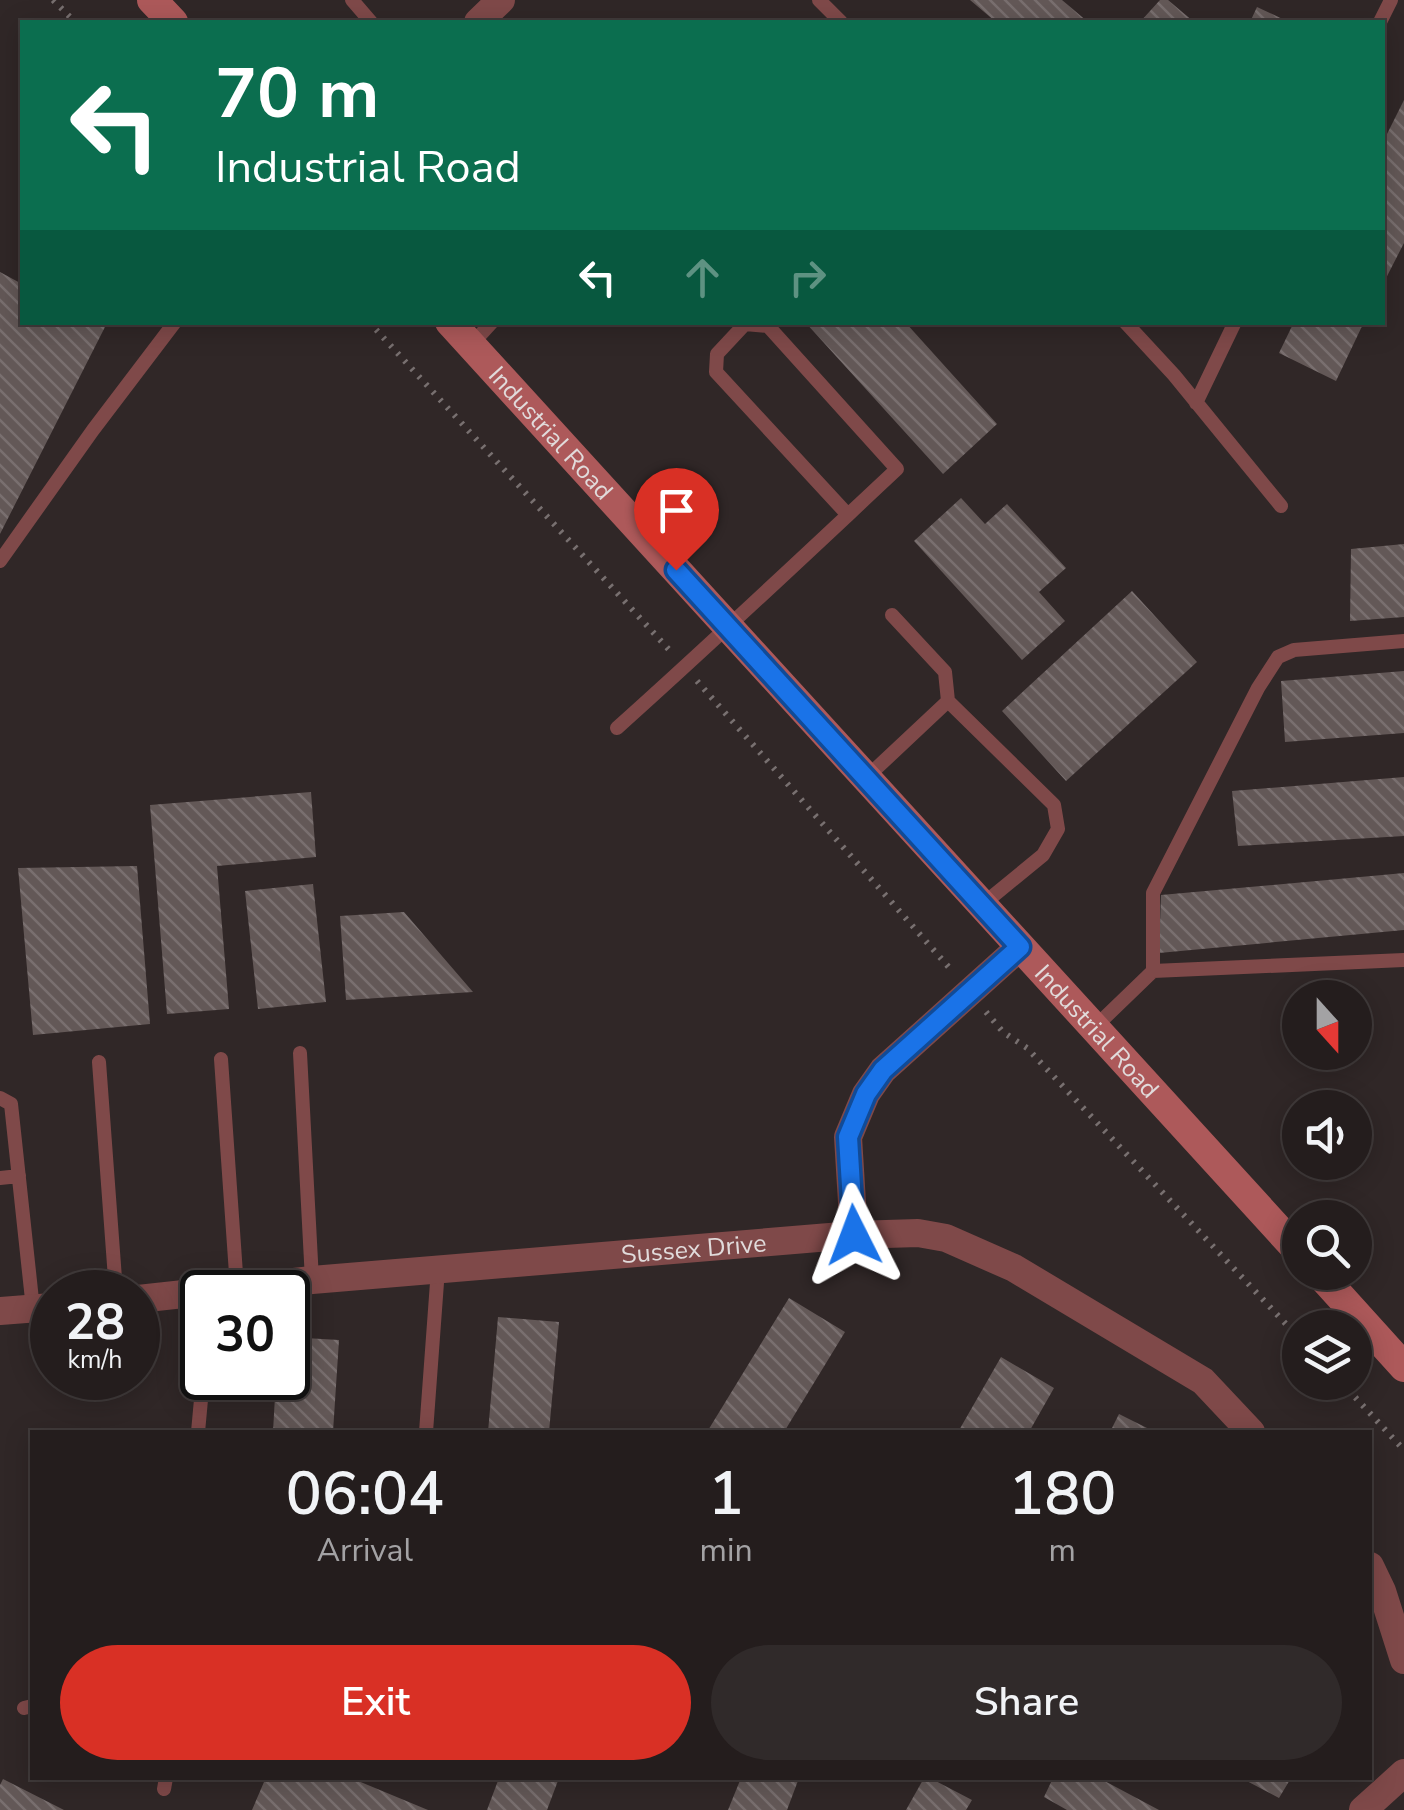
<!DOCTYPE html>
<style>
:root{--surface:#241d1d;--page:#302a2a;--text:#f1f3f6;--muted:#a3a2a4;--line:#413b3b;--accent:#d93025}
body{margin:0;font-family:"Nunito Sans",sans-serif;background:var(--page);color:var(--text);height:100vh;display:flex;flex-direction:column;font-size:38px;white-space:nowrap}
*{box-sizing:border-box;margin:0}
p{font-size:32px;color:var(--muted)}
.icon{flex:none;width:55px;height:55px;fill:none;stroke:currentColor;stroke-width:2;stroke-linecap:round;stroke-linejoin:round}
.map{position:relative;flex:1;overflow:hidden}
.sheet{position:absolute;left:30px;top:1430px;width:1342px;height:350px;display:flex;flex-direction:column;background:var(--surface);border-radius:0px;box-shadow:0 5px 25px #0003,0 0 0 2px var(--line)}
.sheet>*{flex:none}
.banner{position:absolute;left:20px;top:20px;width:1365px;height:305px;border-radius:0px;box-shadow:0 5px 25px #0003,0 0 0 2px var(--line);background:#0b6e4f;color:#fff;overflow:hidden}
.needle{width:65px;rotate:159deg}
.tools{position:absolute;left:1282px;top:980px;display:grid;gap:20px}
.tools a{display:grid;place-items:center;width:90px;height:90px;border-radius:50%;background:var(--surface);box-shadow:0 5px 25px #0003,0 0 0 2px var(--line);font-size:50px}
.speed{position:absolute;left:30px;top:1270px;display:flex;gap:20px;font-size:50px;font-weight:700;text-align:center}
.speed>*{display:grid;place-content:center;width:130px;height:130px;border-radius:50%;background:var(--surface);box-shadow:0 5px 25px #0003,0 0 0 2px var(--line);line-height:1}
.speed small{font-size:25px;font-weight:400}
.speed .limit{border:5px solid #111;border-radius:15px;background:#fff;color:#111}
.pin{position:absolute;display:grid;place-items:center;width:85px;height:85px;color:#fff;margin:-102px -42px;border-radius:50% 50% 50% 0;rotate:-45deg;box-shadow:0 0 10px #0007}
.pin .icon{rotate:45deg}
.me{position:absolute;width:110px;margin:-55px;rotate:357deg;stroke-linejoin:round;filter:drop-shadow(0 0 8px #0008)}
.turn{display:flex;align-items:center;gap:35px;height:210px;padding:0 30px;font-size:45px}
.turn .icon{width:130px;height:130px;stroke-width:2.5}
.turn b{display:block;font-size:70px;line-height:85px}
.lanes{display:flex;align-items:center;height:95px;padding:0 30px;background:#0003;justify-content:center;gap:50px;direction:ltr}
.lanes .off{opacity:.35}
.eta{display:flex;justify-content:space-evenly;align-items:center;height:170px;text-align:center}
.eta b{font-size:60px;font-weight:600;line-height:70px}
.cta{display:flex;gap:20px;margin-top:auto;padding:20px 30px}
.cta a{flex:1;height:115px;border-radius:60px;background:var(--accent);color:#fff;font-size:40px;font-weight:600;line-height:115px;text-align:center}
.cta a+a{background:var(--page);color:var(--text)}
.map>svg:first-child{display:block}
.building{fill:url(#building-back-hatch)}
.lines{fill:none;stroke-linecap:round;stroke-linejoin:round}
.path{stroke:#787070;stroke-width:6;stroke-dasharray:2.5 8;stroke-linecap:butt}
.lane{stroke:#7f4949;stroke-width:14}
.street{stroke:#7f4949;stroke-width:28}
.secondary{stroke:#ad595a;stroke-width:30}
.route-casing{stroke:#114b97;stroke-width:25}
.route{stroke:#1a73e8;stroke-width:18}
.labels{text-anchor:middle;stroke-width:8;stroke-linejoin:round;paint-order:stroke}
.street-label{font-size:25px;fill:#e1dbdb;stroke:#261d1d}
</style>
<div class="map">
<svg width="1404" height="1810" viewBox="0 0 1404 1810">
<defs>
<pattern id="building-back-hatch" width="6" height="6" patternUnits="userSpaceOnUse" patternTransform="scale(2.5)"><rect width="6" height="6" fill="#635857"/><path d="M-1 5l2 2M0 0l6 6M5-1l2 2" fill="none" stroke="#796f6f"/></pattern>
</defs>
<rect width="100%" height="100%" fill="#302727"/>
<path class="building" d="M970,0H1062L1088,22H996Z
M1160,0H1168L1194,22H1140Z
M1257,7L1289,22H1250Z
M1404,100V243L1382,286V144Z
M0,272L22,284V322L106,325L0,534Z
M805,322H905L997,424L943,474Z
M1294,322H1364L1336,381L1279,353Z
M961,498L985,524L1007,504L1066,568L1039,592L1065,621L1022,660L914,541Z
M1404,544V617L1350,621L1351,549Z
M1132,591L1197,662L1066,781L1002,711Z
M1404,671V733L1285,742L1281,681Z
M1404,777V836L1238,846L1232,791Z
M311,792L316,857L217,866L229,1009L167,1014L150,805Z
M137,866L150,1024L33,1035L18,868Z
M1404,873V930L1159,953L1161,895Z
M313,884L326,1002L258,1009L245,891Z
M404,912L473,992L346,1000L340,916Z
M789,1298L845,1332L784,1432H707Z
M498,1317L559,1322L549,1432H488Z
M288,1337L339,1340L333,1432H273L276,1378H288Z
M1001,1357L1054,1388L1029,1432H958Z
M1119,1414L1155,1432H1110Z
M255,1778H351L428,1810H252L264,1782Z
M499,1778H559L547,1810H487Z
M741,1778H799L787,1810H728Z
M924,1778H930L972,1800L966,1810H906Z
M1053,1778H1099L1159,1810H1067L1044,1797Z
M1241,1778H1291L1279,1798Z
M3,1779L64,1810H0V1785Z"/>
<g class="lines">
<path class="path" d="M53,0L75,22
M369,322L672,653
M697,681L953,972
M986,1012L1003,1032L1027,1048L1300,1339
M1341,1382L1404,1450"/>
<path class="lane" d="M352,0L371,22
M819,0L841,22
M1380,22L1391,0
M1125,322L1174,375L1281,506
M471,345L492,322
M1196,403L1235,322
M0,561L93,430L175,322
M948,701L1054,805L1058,829L1043,855L982,905
M617,728C712,643 804,556 897,469L768,326L745,324L717,354L716,372L848,515
M866,778L948,701L945,672L892,615
M1153,971V893L1258,688L1278,657L1294,650L1404,641
M1095,1027L1153,971L1404,960
M300,1053L312,1280
M221,1059L237,1288
M99,1062L116,1292
M0,1098L11,1104L33,1309
M0,1178L19,1176
M198,1432L203,1378
M426,1432L438,1269
M24,1708L32,1706
M164,1789L166,1778"/>
<g class="street">
<path d="M478,22L501,0"/>
<path d="M854,1235L848,1137L866,1094L883,1070L1020,947"/>
<path id="s1" d="M138,1299L312,1280L854,1235L918,1233L946,1238L1014,1268L1203,1381L1251,1432"/>
<path d="M0,1311L52,1307"/>
<path d="M1370,1566L1382,1591L1404,1660"/>
<path d="M1363,1810L1404,1773"/>
</g>
<g class="secondary">
<path d="M152,0L173,22"/>
<path id="s2" d="M450,322L1300,1253"/>
<path d="M1318,1272L1404,1367"/>
</g>
</g>
<g class="lines">
<defs>
<path id="route" d="M676,570L1020,947L883,1070L866,1094L848,1137L854,1235"/>
</defs>
<use href="#route" class="route-casing"/>
<use href="#route" class="route"/>
</g>
<g class="labels">
<g class="street-label">
<text dy="9" stroke="none"><textPath href="#s2" startOffset="150">Industrial Road</textPath></text>
<text dy="9" stroke="none"><textPath href="#s2" startOffset="960">Industrial Road</textPath></text>
<text dy="9" stroke="none"><textPath href="#s1" startOffset="558">Sussex Drive</textPath></text>
</g>
</g>
</svg>
<div class="tools">
<a><svg class="needle" viewBox="-14 -14 28 28"><path d="M0-13l5 13h-10z" fill="#e53935"/><path d="M0 13l5-13h-10z" fill="#a3a2a4"/></svg></a>
<a><svg class="icon" aria-label="sound" viewBox="0 0 24 24"><path d="M4 9h4l5-4v14l-5-4H4zM17 9q2 3 0 6"/></svg></a>
<a><svg class="icon" aria-label="search" viewBox="0 0 24 24"><circle cx="10" cy="10" r="6"/><path d="M15 15l6 6"/></svg></a>
<a><svg class="icon" aria-label="layers" viewBox="0 0 24 24"><path d="M12 4l9 5-9 5-9-5zM3 14l9 5 9-5"/></svg></a>
</div>
<div class="speed"><div>28<small>km/h</small></div><div class="limit">30</div></div>
<div class="pin" style="left:676px;top:570px;background:#d93025"><svg class="icon" aria-label="arrive" viewBox="0 0 24 24"><path d="M6 21V4h12l-3 4 3 4H6"/></svg></div>
<svg class="me" style="left:854px;top:1235px" viewBox="-20 -20 40 40"><path d="M0-17L14 15 0 8-14 15z" fill="#1a73e8" stroke="#fff" stroke-width="4"/></svg>
<div class="banner">
<div class="turn"><svg class="icon" aria-label="left" viewBox="0 0 24 24"><path d="M17 20v-9H6M10 6l-5 5 5 5"/></svg><div><b>70 m</b>Industrial Road</div></div>
<div class="lanes"><svg class="icon" aria-label="left" viewBox="0 0 24 24"><path d="M17 20v-9H6M10 6l-5 5 5 5"/></svg><svg class="icon off" aria-label="ahead" viewBox="0 0 24 24"><path d="M12 20V5M6 11l6-6 6 6"/></svg><svg class="icon off" aria-label="right" viewBox="0 0 24 24"><path d="M7 20v-9h11M14 6l5 5-5 5"/></svg></div>
</div>
<section class="sheet">
<div class="eta">
<div><b>06:04</b><p>Arrival</p></div>
<div><b>1</b><p>min</p></div>
<div><b>180</b><p>m</p></div>
</div>
<div class="cta"><a>Exit</a><a>Share</a></div>
</section>
</div>
